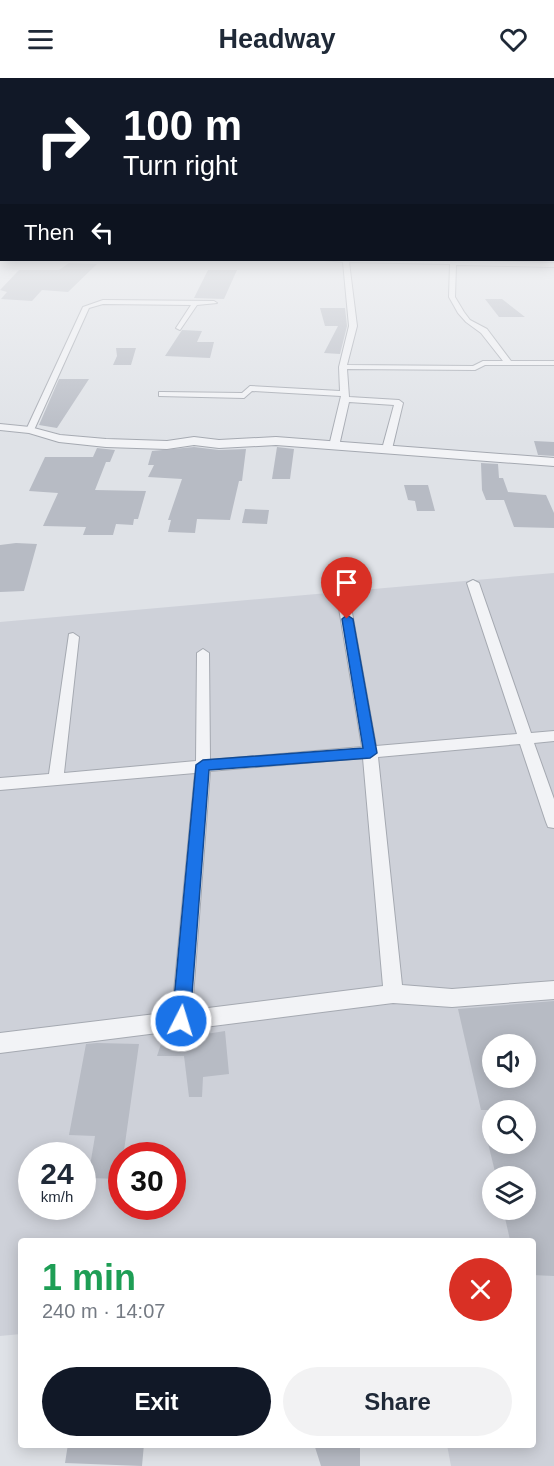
<!DOCTYPE html>
<meta charset="utf-8">
<style>
:root{--surface:#fff;--page:#f2f2f3;--text:#1f2937;--muted:#747a83;--accent:#111827}
body{margin:0;font-family:Arial,sans-serif;background:var(--page);color:var(--text);height:100vh;display:flex;flex-direction:column;font-size:22px;white-space:nowrap}
*{box-sizing:border-box;margin:0}
p{font-size:20px;color:var(--muted)}
.icon{flex:none;width:33px;height:33px;fill:none;stroke:currentColor;stroke-width:2;stroke-linecap:round;stroke-linejoin:round}
.map{position:relative;flex:1;overflow:hidden}
.drawer{position:absolute;left:18px;top:1160px;width:518px;height:210px;display:flex;flex-direction:column;background:var(--surface);border-radius:6px;box-shadow:0 3px 15px #0003}
.drawer>*{flex:none}
.banner{position:absolute;left:0px;top:0px;width:555px;height:183px;box-shadow:0 3px 15px #0003;background:#111827;color:#fff;overflow:hidden}
.buttons{position:absolute;left:482px;top:956px;display:grid;gap:12px}
.buttons a{display:grid;place-items:center;width:54px;height:54px;border-radius:50%;background:var(--surface);box-shadow:0 3px 15px #0003;font-size:30px}
.speed{position:absolute;left:18px;top:1064px;display:flex;gap:12px;font-size:30px;font-weight:700;text-align:center}
.speed>*{display:grid;place-content:center;width:78px;height:78px;border-radius:50%;background:var(--surface);box-shadow:0 3px 15px #0003;line-height:1}
.speed small{font-size:15px;font-weight:400}
.speed .limit{border:9px solid #d22;background:#fff;color:#111}
.pin{position:absolute;display:grid;place-items:center;width:51px;height:51px;color:#fff;margin:-62px -26px;border-radius:50% 50% 50% 0;rotate:-45deg;box-shadow:0 0 6px #0007}
.pin .icon{rotate:45deg}
.me{position:absolute;width:66px;margin:-33px;rotate:5deg;stroke-linejoin:round;filter:drop-shadow(0 0 4px #0008)}
.turn{display:flex;align-items:center;gap:21px;height:126px;padding:0 24px;font-size:27px}
.turn .icon{width:78px;height:78px;stroke-width:2.5}
.turn b{display:block;font-size:42px;line-height:51px}
.then{display:flex;align-items:center;height:57px;padding:0 24px;background:#0003;gap:12px;font-size:22px}
.round{display:grid;place-items:center;flex:none;width:63px;height:63px;border-radius:32px;background:var(--page)}
.headline{display:flex;align-items:center;justify-content:space-between;height:102px;padding:0 24px}
h1{font-size:36px;font-weight:700;line-height:45px;color:#1e9e55}
.button{display:flex;gap:12px;margin-top:auto;padding:12px 24px}
.button a{flex:1;height:69px;border-radius:36px;background:var(--accent);color:#fff;font-size:24px;font-weight:700;line-height:69px;text-align:center}
.button a+a{background:var(--page);color:var(--text)}
header{display:flex;justify-content:space-between;align-items:center;height:78px;padding:0 24px;background:var(--surface);font-size:27px;font-weight:700}
.map>svg:first-child{display:block}
.built{fill:#ced1d9;fill-rule:evenodd}
.building{fill:#b7bbc4;fill-rule:evenodd}
.lines{fill:none;stroke-linecap:round;stroke-linejoin:round}
.minor-casing{stroke:#a5a9b1;stroke-width:2}
.tertiary-casing{stroke:#a5a9b1;stroke-width:2}
.minor{fill:#f2f3f6;fill-rule:evenodd}
.tertiary{fill:#f2f3f6;fill-rule:evenodd}
.route{fill:#1a73e8;stroke:#114b97;stroke-width:1.5}
</style>
<header><svg class="icon" aria-label="menu" viewBox="0 0 24 24"><path d="M4 6h16M4 12h16M4 18h16"/></svg>Headway<svg class="icon" aria-label="heart" viewBox="0 0 24 24"><path d="M12 20l-8-8c-3-5 5-10 8-4 3-6 11-1 8 4z"/></svg></header>
<div class="map">
<svg width="554" height="1388" viewBox="0 0 554 1388">
<rect width="100%" height="100%" fill="#dfe2e7"/>
<path class="built" d="M554,495V1388H451L447,1367L532,1366V1162H21V1256L0,1258V544ZM492,966H525V999H492ZM492,1032H525V1065H492ZM32,1077H82V1128H32ZM122,1077H172V1128H122ZM492,1098H525V1131H492Z"/>
<path class="building" d="M69,185L97,186L68,214L42,212L32,223L1,221L7,214L0,212L19,192H59Z
M208,192H237L224,221L194,220Z
M485,221H502L525,239H499Z
M320,230H345L347,248L340,276L324,275L338,248H325Z
M182,252L202,253L197,264H214L210,280L165,278Z
M116,270H136L131,287H113L117,278Z
M59,301H89L57,350L39,347Z
M534,363L554,364V378L538,377Z
M194,369L219,372L246,371L242,403H239L230,442L197,441L195,455L168,454L171,442H168L182,401L148,399L154,387H148L152,373Z
M277,369L294,371L290,401H272Z
M97,370L115,372L110,384H106L95,412L146,413L138,441H134L133,447L116,446L113,457H83L86,449L43,448L58,415L29,413L45,379H93Z
M481,385L498,386L499,400H503L508,414L546,417L554,435V450L514,449L504,422H486L482,412Z
M404,407H428L435,433H417L415,423L408,422Z
M245,431L269,432L267,446L242,445Z
M16,465L37,466L24,513L0,514V467Z
M554,923V1198L532,1197V1162H510L503,1131H525V1098H496L488,1065H525V1032H481L458,931ZM492,966H525V999H492Z
M225,953L229,996L203,999L202,1019H189L184,978H157L162,963Z
M97,965L139,966L120,1101L88,1100L95,1058L69,1057L86,966Z
M68,1366H144L142,1388L65,1385Z
M314,1366H360V1388H321Z"/>
<g class="lines">
<defs>
<path id="minor" d="M0,173L2,174V178L0,177Z
M325,182H456L554,185V189L456,187L455,219L464,234L470,242L487,251L511,283H554V287H485L475,292L347,291L349,319L399,322L403,325L392,371L387,374L382,371L394,327L349,324L339,368L334,371L329,368L341,318L252,313L244,320L159,318V314H162L242,315L250,308L340,313L339,289L349,248L343,184ZM349,184L450,186L449,219L458,235L466,244L481,255L503,283H483L473,288L347,287L357,248Z
M103,222L214,223L217,225L197,227L180,252L176,250L191,227L103,226L89,230L34,352L27,354L26,352L83,229Z
M473,502L479,505L531,655L554,653V663L534,665L554,721V750L548,749L546,744L520,666L378,679L402,907L452,911L554,903V921L452,929L393,925L0,975V955L172,934L195,695L0,712V700L49,696L69,556L73,555L79,559L64,695L196,683L197,575L203,571L209,575L210,682L362,669L337,518L343,514L349,518L376,668L517,656L467,505ZM363,680L383,908L192,932L210,693Z"/>
<path id="tertiary" d="M0,346L30,349L60,357L106,361L167,363L194,359L219,362L276,359L554,380V388L276,367L219,370L194,367L167,371L106,369L59,364L29,355L0,352Z"/>
</defs>
<use href="#minor" class="minor-casing"/>
<use href="#tertiary" class="tertiary-casing"/>
<use href="#minor" class="minor"/>
<use href="#tertiary" class="tertiary"/>
</g>
<linearGradient id="sky" x2="0" y2="1"><stop stop-color="#8ab2da"/><stop offset="0.46" stop-color="#f1f2f4"/><stop offset="1" stop-color="#f1f2f4" stop-opacity="0"/></linearGradient>
<rect width="554" height="362" fill="url(#sky)"/>
<path class="route" d="M347,537L353,541L377,675L370,680L209,692L190,943L187,949L181,952L175,949L172,943L196,687L203,682L363,670L342,541Z"/>
</svg>
<div class="buttons">
<a><svg class="icon" aria-label="sound" viewBox="0 0 24 24"><path d="M4 9h4l5-4v14l-5-4H4zM17 9q2 3 0 6"/></svg></a>
<a><svg class="icon" aria-label="search" viewBox="0 0 24 24"><circle cx="10" cy="10" r="6"/><path d="M15 15l6 6"/></svg></a>
<a><svg class="icon" aria-label="layers" viewBox="0 0 24 24"><path d="M12 4l9 5-9 5-9-5zM3 14l9 5 9-5"/></svg></a>
</div>
<div class="speed"><div>24<small>km/h</small></div><div class="limit">30</div></div>
<div class="pin" style="left:347px;top:541px;background:#d93025"><svg class="icon" aria-label="arrive" viewBox="0 0 24 24"><path d="M6 21V4h12l-3 4 3 4H6"/></svg></div>
<svg class="me" style="left:181px;top:943px" viewBox="-20 -20 40 40"><circle r="17" fill="#1a73e8" stroke="#fff" stroke-width="3"/><path d="M0-11L8 9 0 5-8 9z" fill="#fff"/></svg>
<div class="banner">
<div class="turn"><svg class="icon" aria-label="right" viewBox="0 0 24 24"><path d="M7 20v-9h11M14 6l5 5-5 5"/></svg><div><b>100 m</b>Turn right</div></div>
<div class="then">Then<svg class="icon" aria-label="left" viewBox="0 0 24 24"><path d="M17 20v-9H6M10 6l-5 5 5 5"/></svg></div>
</div>
<section class="drawer">
<div class="headline"><div><h1>1 min</h1><p>240 m · 14:07</p></div><a class="round" style="background:#d93025;color:#fff"><svg class="icon" aria-label="close" viewBox="0 0 24 24"><path d="M6 6l12 12M18 6L6 18"/></svg></a></div>
<div class="button"><a>Exit</a><a>Share</a></div>
</section>
</div>
